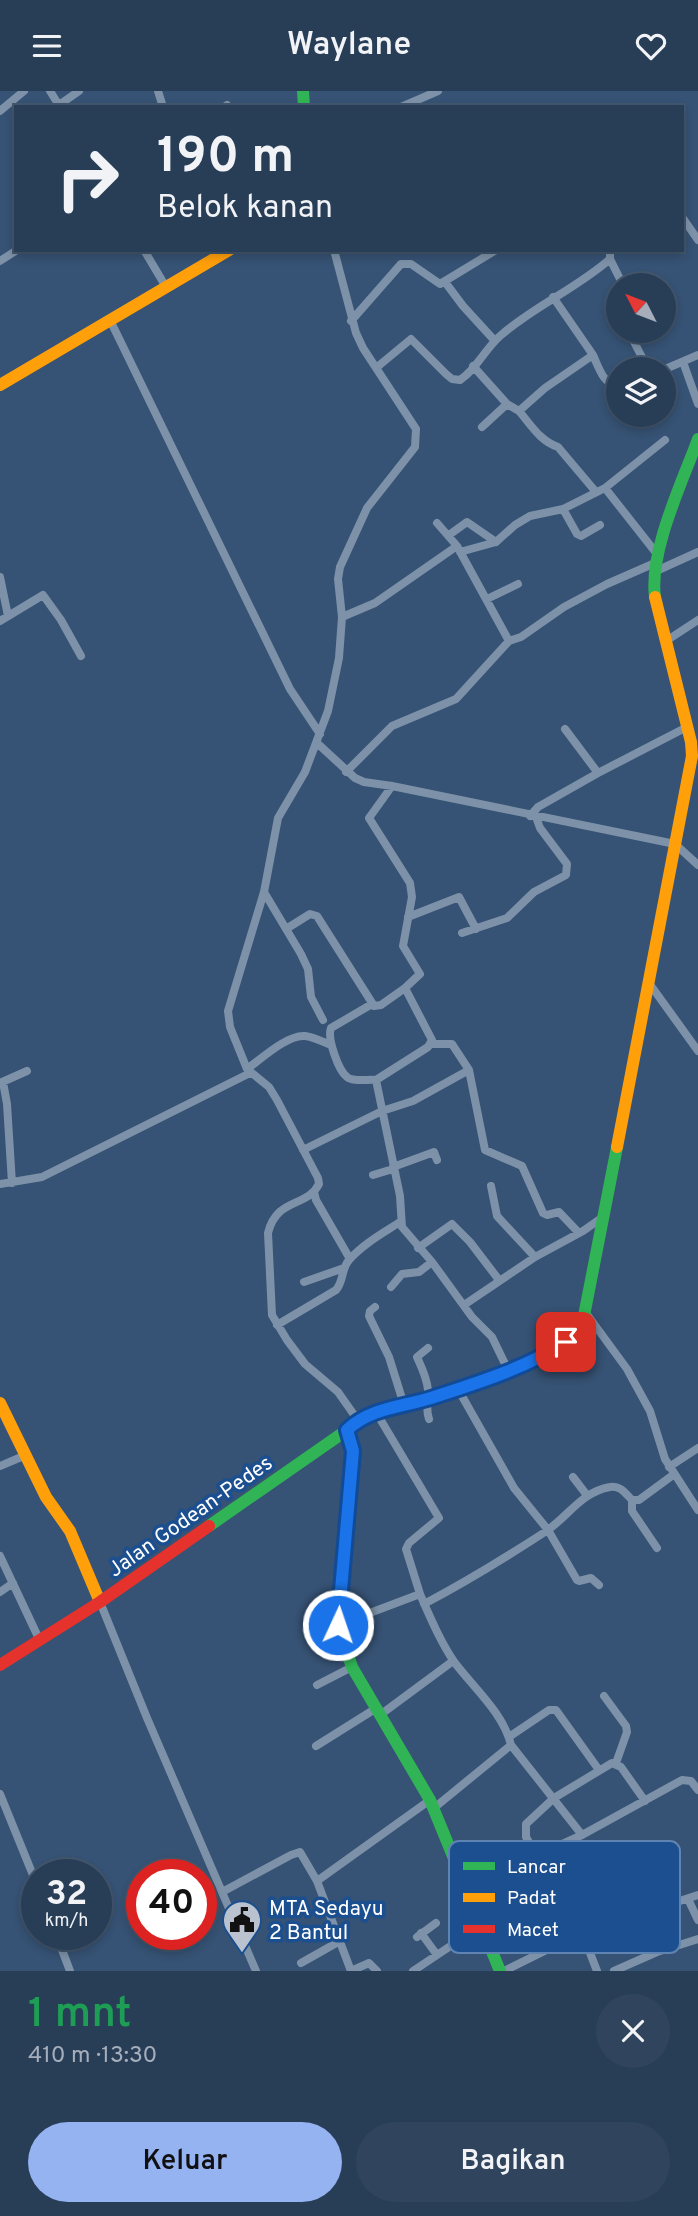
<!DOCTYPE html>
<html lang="id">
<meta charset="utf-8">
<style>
:root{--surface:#283e57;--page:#30455d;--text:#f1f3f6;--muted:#a5aeba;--line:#44576d;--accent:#95b2f1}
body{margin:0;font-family:Overpass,sans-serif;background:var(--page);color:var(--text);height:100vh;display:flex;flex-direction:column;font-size:26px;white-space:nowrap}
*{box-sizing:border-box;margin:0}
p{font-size:23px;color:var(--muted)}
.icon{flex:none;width:38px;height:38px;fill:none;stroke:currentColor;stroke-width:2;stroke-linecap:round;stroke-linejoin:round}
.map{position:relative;height:1880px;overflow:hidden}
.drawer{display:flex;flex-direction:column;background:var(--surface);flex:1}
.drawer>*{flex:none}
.top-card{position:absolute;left:14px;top:14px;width:670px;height:147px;border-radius:0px;box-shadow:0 4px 10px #0003,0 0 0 2px var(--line);background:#283e57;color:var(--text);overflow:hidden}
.needle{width:46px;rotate:312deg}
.fabs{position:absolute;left:606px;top:182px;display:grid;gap:14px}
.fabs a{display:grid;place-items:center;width:70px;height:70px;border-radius:50%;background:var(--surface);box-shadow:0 4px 10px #0003,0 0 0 2px var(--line);font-size:35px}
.speed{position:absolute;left:21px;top:1768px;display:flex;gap:14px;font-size:35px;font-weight:700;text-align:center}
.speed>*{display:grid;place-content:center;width:91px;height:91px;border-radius:50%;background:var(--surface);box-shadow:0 4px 10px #0003,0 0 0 2px var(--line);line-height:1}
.speed small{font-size:18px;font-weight:400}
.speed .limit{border:10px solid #d22;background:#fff;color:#111}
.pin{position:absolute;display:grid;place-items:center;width:60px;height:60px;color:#fff;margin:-30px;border-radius:14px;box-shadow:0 4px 10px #0006}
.me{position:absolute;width:77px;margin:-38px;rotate:3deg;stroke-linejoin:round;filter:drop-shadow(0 0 5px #0008)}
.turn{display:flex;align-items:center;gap:24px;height:147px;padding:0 28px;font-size:32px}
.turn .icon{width:91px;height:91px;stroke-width:2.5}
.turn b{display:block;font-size:49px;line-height:60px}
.round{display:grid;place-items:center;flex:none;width:74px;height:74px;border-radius:37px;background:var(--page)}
.summary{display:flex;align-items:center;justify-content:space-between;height:119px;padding:0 28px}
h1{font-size:42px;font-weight:600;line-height:52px;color:#1e9e55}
.action{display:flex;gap:14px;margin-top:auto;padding:14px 28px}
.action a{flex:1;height:80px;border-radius:42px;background:var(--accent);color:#111;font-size:28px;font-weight:600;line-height:80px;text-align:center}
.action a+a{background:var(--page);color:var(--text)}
header{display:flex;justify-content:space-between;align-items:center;height:91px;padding:0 28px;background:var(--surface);font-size:32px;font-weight:600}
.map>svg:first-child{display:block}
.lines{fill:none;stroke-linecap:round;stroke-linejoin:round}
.street{stroke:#7d92a8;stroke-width:8}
.fast{stroke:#30b455;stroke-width:12}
.slow{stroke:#ff9f0a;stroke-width:12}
.jam{stroke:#e5322d;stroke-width:12}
.route-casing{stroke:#114b97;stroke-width:18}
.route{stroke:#1a73e8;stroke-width:12}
.labels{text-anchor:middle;stroke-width:7;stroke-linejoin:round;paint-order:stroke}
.street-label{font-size:21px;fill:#fff;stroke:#1b4f8f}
.poi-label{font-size:21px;fill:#fff;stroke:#1b4f8f;text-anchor:start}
.key{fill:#1b4f8f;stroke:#5f84b1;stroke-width:2}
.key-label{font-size:19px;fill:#fff}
</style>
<header><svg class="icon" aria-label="menu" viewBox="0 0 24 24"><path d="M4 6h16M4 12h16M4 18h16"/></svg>Waylane<svg class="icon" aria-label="heart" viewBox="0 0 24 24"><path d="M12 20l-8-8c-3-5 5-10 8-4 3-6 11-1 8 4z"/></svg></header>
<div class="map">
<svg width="698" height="1880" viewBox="0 0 698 1880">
<rect width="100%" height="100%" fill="#365274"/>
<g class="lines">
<path class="street" d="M50,0L60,16
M158,0L163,16
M59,14L79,0
M224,16L227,14
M401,16L438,0
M0,20L24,0
M682,126L698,149
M144,159L166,196
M334,159L356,242L363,257L416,338L415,356L367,417L340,476L338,488L342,526L339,567L328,620L305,681L278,727L264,801L228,920L230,936L247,978L269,996L277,1009L318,1087L319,1093C307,1117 277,1106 268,1142L272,1224L287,1249L305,1273L338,1301L357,1328
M610,168L620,188
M0,170L17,159
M445,191L463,215L495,250
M553,206L593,264L545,297L519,320C531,334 540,350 558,356L596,401
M110,229L290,598L320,643
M351,230L401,173H411L440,193L496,159
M629,241L648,278
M593,264C599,277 603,293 618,295
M683,271L698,313
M473,275L507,313L519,320
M376,277L411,248L446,283L452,288L460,289C476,279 485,258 500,245C534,215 576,198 610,168V159
M663,279L698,264
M482,336L507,313
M605,397L657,463
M563,418L577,443L581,445L600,434
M437,432L457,455L509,550
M449,444L467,431L496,451
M460,461L496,451L515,434L530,425L563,418L605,397L665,349
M654,481L698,461
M0,486L8,525
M487,508L518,493
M342,526L375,512L457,455
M0,530L43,504L61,529L81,565
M666,550L698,529
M565,638L598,682
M317,652L355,687L364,691L392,695L675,753L698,774
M346,681L392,635L456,608L509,550L521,546L564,516L607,493L655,472
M530,725L538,716L598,682L687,636
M264,801L301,863L308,878L311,906L323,929
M408,826L459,806L476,838
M286,838L310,823L317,825L374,915L381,914L405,897
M462,842L507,827L534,801L566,784L567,773L540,737L536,726
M649,892L698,960
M372,913L331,937C327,947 338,979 347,986C352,991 368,988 376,989L400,1105L402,1136L432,1171L472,1226L492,1246L508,1279
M247,978C261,968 288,943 305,945C314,946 323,951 331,954
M469,979L485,1059L522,1075L543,1122L547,1124L559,1121L579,1142
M376,989L428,956L432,949L405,897L420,883L403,855L412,806L410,792L369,727L392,695
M3,991L7,1013L12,1092
M0,992L27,980
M303,1059L382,1020L413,1010L469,979L452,953H431
M393,1076L434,1061L437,1069
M373,1084L393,1078
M0,1093L42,1086L250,982
M491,1095L497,1125L535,1166
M314,1101L316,1109L350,1168
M418,1157L452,1133L470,1151L499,1189
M304,1191L344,1177
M391,1196L402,1183L419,1181L432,1171
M464,1214L535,1166L583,1140L603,1126
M375,1216L370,1220L369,1225L389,1266L404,1314
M586,1222L627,1278L650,1320L665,1368L698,1419
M277,1234L336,1199C344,1190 341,1178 349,1169C363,1153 383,1142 400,1131
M428,1257L417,1266C422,1277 427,1287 428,1299C429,1309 425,1318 429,1328
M458,1298L514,1397L548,1439L577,1489L579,1490L591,1487L599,1494
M376,1321L439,1427L409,1452L406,1458L420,1503
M0,1375L26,1364
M669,1376L698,1357
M573,1386L586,1403
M632,1409V1420L657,1457
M0,1465L40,1550
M0,1501L13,1492
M100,1511L147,1627L256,1880
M424,1513C466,1491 505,1467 545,1441C568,1426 581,1401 610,1396C620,1394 625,1402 632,1409H639L673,1384
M338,1534L420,1503C430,1526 441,1552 455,1572C474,1597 504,1623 511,1654L582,1744
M317,1594L352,1576
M604,1605L626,1635L627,1641L616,1672
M380,1624L453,1570
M509,1646L549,1619H556L599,1679
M316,1655L375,1618
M0,1703L37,1794
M434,1717L511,1654
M550,1758L597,1880
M536,1764L526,1746V1733L554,1707L612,1672L621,1676L645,1710
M633,1784L649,1820
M317,1790L430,1709
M466,1797L582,1744L682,1689L691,1690L698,1699
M224,1800L291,1764L300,1761L317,1790L351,1880
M688,1808L698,1829
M421,1842L437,1864
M56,1843L70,1880
M417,1846L436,1832
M301,1872L340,1850
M351,1880L369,1872L377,1880
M413,1880L452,1854L482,1837
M504,1880L581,1842L698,1804
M614,1880L657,1861L698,1848"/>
<path class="fast" d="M303,0L304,16
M655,506C649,460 682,392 698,348
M347,1339L353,1360L338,1534L352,1576L430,1709L500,1880
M209,1435L347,1339L357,1328C377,1320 399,1315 420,1309C477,1294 539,1277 582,1235L617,1056"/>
<path class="slow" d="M0,294L229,159
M617,1056L692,665L691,651L655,506
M0,1312L46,1406L70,1440L100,1511"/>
<path class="jam" d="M0,1574L100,1511L209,1435"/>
</g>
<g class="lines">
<defs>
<path id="route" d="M338,1534L353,1360L347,1339C370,1317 402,1316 431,1307C477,1292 526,1277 566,1251"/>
</defs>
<use href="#route" class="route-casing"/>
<use href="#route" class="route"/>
</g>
<defs>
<symbol id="civic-pin" viewBox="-11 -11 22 30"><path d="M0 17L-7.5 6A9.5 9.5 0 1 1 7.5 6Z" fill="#b9c2ce" stroke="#1b4f8f"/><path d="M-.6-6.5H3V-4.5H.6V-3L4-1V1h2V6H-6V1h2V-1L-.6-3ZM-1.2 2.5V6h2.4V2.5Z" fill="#111"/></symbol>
</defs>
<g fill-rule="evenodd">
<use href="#civic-pin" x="220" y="1807" width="44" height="60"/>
</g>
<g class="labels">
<g class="street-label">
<text transform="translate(190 1425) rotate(-35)" y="7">Jalan Godean-Pedes</text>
</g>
<g class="poi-label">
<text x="269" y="1824">MTA Sedayu<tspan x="269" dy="24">2 Bantul</tspan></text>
</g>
</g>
<rect x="449" y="1750" width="231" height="112" rx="10" class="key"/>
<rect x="463" y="1771" width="32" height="8" fill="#30b455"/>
<rect x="463" y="1802" width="32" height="9" fill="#ff9f0a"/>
<rect x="463" y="1834" width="32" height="8" fill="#e5322d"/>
<g class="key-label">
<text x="507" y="1782">Lancar</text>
<text x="507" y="1813">Padat</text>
<text x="507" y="1845">Macet</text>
</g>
</svg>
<div class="fabs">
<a><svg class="needle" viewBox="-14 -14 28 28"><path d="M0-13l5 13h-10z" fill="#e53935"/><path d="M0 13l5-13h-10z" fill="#a5aeba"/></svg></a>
<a><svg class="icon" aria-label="layers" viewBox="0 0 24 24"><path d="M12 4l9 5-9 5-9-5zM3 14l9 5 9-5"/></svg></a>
</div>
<div class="speed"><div>32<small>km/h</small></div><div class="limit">40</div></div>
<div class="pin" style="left:566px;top:1251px;background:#d93025"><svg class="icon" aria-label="arrive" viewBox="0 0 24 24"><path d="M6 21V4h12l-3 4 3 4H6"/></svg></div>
<svg class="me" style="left:338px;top:1534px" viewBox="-20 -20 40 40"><circle r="17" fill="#1a73e8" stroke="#fff" stroke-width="3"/><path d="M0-11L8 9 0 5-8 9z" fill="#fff"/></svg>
<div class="top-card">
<div class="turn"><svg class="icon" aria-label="right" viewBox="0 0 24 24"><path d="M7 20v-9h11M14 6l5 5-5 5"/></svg><div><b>190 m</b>Belok kanan</div></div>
</div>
</div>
<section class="drawer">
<div class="summary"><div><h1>1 mnt</h1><p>410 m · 13:30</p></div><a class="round"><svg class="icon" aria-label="close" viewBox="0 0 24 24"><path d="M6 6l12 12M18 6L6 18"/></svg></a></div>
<div class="action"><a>Keluar</a><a>Bagikan</a></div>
</section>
